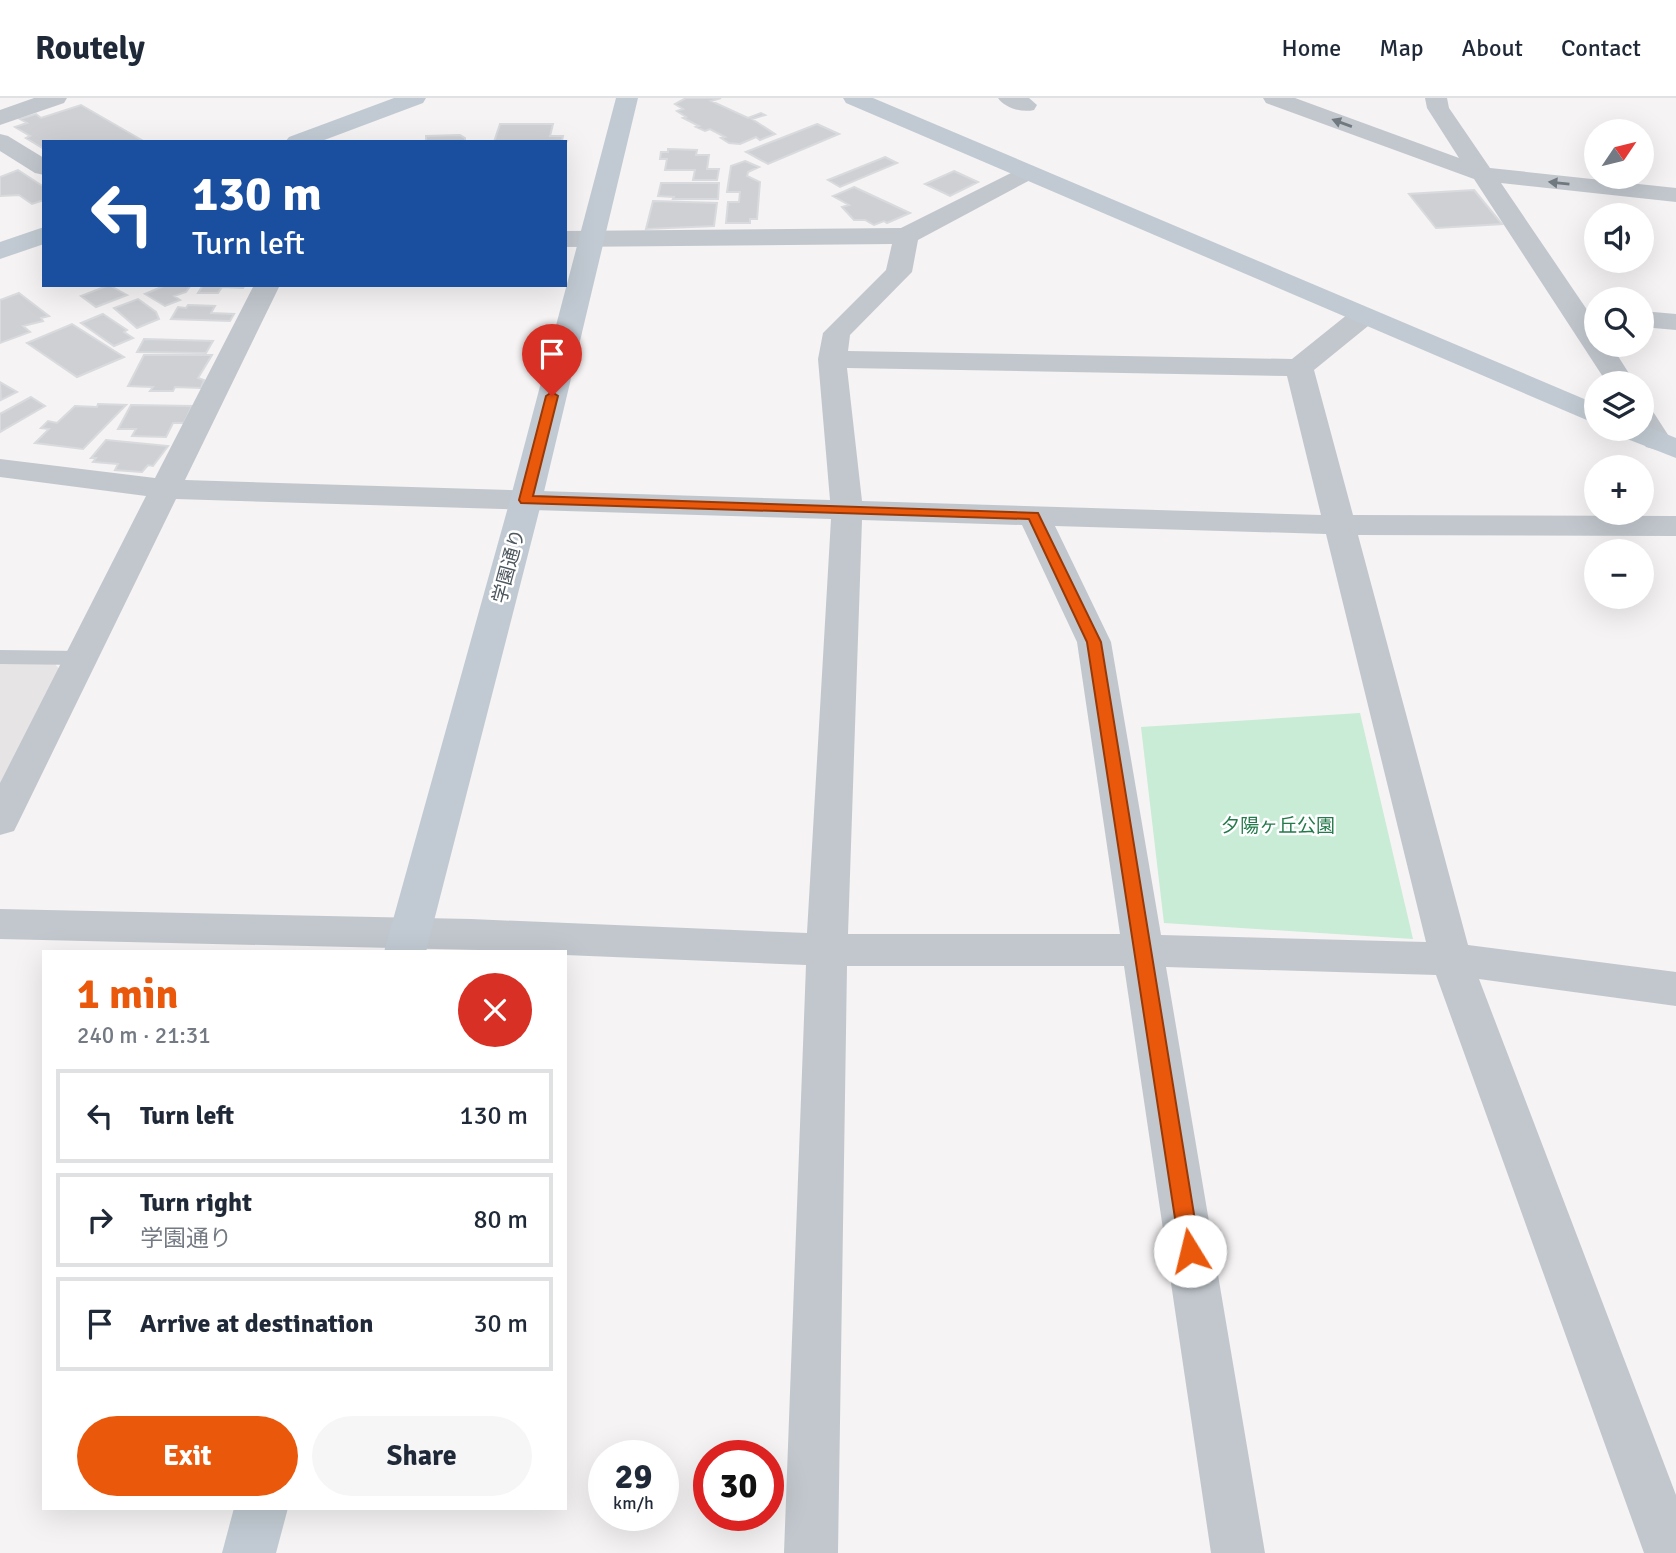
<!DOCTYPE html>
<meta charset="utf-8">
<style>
:root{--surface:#fff;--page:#f6f6f7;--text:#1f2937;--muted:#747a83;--line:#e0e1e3;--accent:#ea580c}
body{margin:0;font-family:Signika,"Noto Sans JP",sans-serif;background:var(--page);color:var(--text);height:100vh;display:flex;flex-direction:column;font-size:26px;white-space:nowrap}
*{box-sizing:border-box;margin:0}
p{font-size:23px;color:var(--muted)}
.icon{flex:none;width:38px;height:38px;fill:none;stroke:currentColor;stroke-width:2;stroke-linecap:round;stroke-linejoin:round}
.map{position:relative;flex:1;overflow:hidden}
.drawer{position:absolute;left:42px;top:852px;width:525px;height:560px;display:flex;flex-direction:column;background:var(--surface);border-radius:0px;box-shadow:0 7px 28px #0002}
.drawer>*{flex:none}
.guide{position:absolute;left:42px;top:42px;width:525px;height:147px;border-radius:0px;box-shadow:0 7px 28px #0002;background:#1a4fa0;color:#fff;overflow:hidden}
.needle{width:46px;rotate:55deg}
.fabs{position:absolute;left:1584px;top:21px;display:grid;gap:14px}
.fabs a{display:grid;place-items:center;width:70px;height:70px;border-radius:50%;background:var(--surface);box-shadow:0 7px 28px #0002;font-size:35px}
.speed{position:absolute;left:588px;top:1342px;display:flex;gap:14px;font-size:35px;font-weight:700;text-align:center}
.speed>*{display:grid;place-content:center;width:91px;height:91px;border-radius:50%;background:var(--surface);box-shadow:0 7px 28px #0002;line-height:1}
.speed small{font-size:18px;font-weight:400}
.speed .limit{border:10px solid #d22;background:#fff;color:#111}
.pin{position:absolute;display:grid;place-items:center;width:60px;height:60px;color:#fff;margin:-72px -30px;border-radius:50% 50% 50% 0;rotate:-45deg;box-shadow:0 0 7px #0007}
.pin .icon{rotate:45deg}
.me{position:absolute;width:77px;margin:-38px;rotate:351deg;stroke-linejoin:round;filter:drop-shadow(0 0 5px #0008)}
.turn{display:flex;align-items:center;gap:24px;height:147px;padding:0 35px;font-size:32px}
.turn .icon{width:91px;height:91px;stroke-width:2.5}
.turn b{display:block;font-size:49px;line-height:60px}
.round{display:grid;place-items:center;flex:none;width:74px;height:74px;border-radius:37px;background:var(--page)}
.summary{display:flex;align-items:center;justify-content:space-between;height:119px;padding:0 35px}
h1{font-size:42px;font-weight:700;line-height:52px;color:var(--accent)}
.button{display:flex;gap:14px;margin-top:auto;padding:14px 35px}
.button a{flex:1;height:80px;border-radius:42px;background:var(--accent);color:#fff;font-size:28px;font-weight:700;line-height:80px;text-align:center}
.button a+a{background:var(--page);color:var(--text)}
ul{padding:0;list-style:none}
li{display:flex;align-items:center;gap:21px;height:94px;margin:0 14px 10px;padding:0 21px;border:4px solid var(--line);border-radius:0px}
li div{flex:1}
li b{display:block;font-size:26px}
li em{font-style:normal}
header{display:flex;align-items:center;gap:42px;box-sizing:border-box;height:98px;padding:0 35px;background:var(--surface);border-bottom:2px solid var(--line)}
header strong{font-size:33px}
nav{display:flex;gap:38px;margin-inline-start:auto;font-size:24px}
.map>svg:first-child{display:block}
.education{fill:#e6e4e4}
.green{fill:#c8ecd5}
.building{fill:#ced0d4;stroke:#d8dadd;stroke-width:2}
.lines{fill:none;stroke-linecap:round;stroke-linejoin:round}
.lane{fill:#c1c7cd;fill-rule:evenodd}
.street{fill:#c1c7cd;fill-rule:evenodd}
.secondary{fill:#c1cad2;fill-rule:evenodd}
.oneway{fill:#70797f}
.route{fill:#ea580c;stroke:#983908;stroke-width:2}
.labels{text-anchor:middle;stroke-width:5;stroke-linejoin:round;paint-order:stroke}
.street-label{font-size:19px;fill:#4d575e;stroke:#fff}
.park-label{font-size:19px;fill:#237a4b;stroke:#fff}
</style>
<header>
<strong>Routely</strong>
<nav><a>Home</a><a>Map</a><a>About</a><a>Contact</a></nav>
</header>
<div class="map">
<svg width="1676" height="1455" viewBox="0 0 1676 1455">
<rect width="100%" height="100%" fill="#f5f3f3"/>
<path class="education" d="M0,564L55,566L61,573L0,690Z"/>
<path class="green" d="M1360,615L1413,841L1164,825L1141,629Z"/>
<path class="building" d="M686,0H721L711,3L748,20L761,15L765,17L752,21L775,36L760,42L756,39L740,46L729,45L721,40L725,39L710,31L705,33L696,29L699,28L683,20L686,19L677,13L683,11L675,6Z
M81,7L145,44H44V51L26,40L30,38L15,29L27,25L20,21L36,16L41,20Z
M500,26H553L550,38H563L562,43H567L565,47V44H494Z
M817,26L839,36L768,66L746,54Z
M460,37L465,40V44H426V38Z
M668,51L697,52L696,57H709L707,71H719L717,82H693L695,72H665L667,61H660L661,54H668Z
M885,59L897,65L840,89L828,82Z
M745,63L759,69L748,74L747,78L760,84L757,121H750V125H726L728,104H739L740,94H727L731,68Z
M18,72L44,89V102L32,106L19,97L0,98V79Z
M954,73L978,84L950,98L925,86Z
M661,85H719L718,101H673L674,99L658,98Z
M854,89L910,115L887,125L884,123L874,127L865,122H854L842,109L849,107L833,98Z
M1474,92L1502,126L1436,130L1409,96Z
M653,103L717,105L714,128L646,131Z
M109,187L127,197L96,209L81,198Z
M166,187H191L186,194L174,198L180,202L165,208L145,196Z
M203,187H245L243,190L222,189L218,195H198Z
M19,195L49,218L41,220L43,223L23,228L30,234L0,245V202Z
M138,201L156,214L159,221L137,230L114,210Z
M188,207L215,208L211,215L234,216L230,223L171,221L178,209L186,210Z
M103,216L127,232L124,234L133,240L114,248L81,225Z
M72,226L124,259L77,279L27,245Z
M144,241L213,243L206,255L137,254Z
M144,257H212L198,280L204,282L201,290L175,289L173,293H150L153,289L128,288Z
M0,284L17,294L1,302Z
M31,299L45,308L0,334V316Z
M98,306L126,307L83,351L35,345L49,331L41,330L48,323L57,325L75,308L97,309Z
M131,307L192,308L184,325H173L166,339L132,338L136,331H118Z
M106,342L168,348L153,368L148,367L142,374L115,372L118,366L93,364L96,360H91Z"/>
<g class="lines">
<path class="lane" d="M0,552L81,553L88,555L91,560L88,565L81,567L0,566Z"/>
<path class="street" d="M34,0H67L64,5L0,27V12Z
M998,0H1029L1037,7L1034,12C1022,15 1005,10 998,0Z
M1263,0H1295L1459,60L1427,10L1425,0H1447L1449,10L1490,70L1676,90V104L1501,85L1596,225V247H1611L1635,285H1607L1474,81L1266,5Z
M0,36L8,38L44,60V77L35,75L0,53Z
M1025,68L1034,70L1037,75L1034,80L918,142L912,174L850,237L848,253L1292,261L1353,212L1363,210L1373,212L1377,218L1373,224L1314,272L1353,417L1676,418V438L1358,437L1468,847L1676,874V908L1479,881L1676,1397V1455H1644L1436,877L1166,869L1265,1455H1211L1124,868H847L838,1455H784L806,867L565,857V854L0,841V811L471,821L807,835L831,421L176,401L19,723L14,733L0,737V685L146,398L0,379V361L155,380L254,187H280L185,382L830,402L818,261L823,235L886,172L892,146L565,149V133L901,130ZM847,270L1287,278L1321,417L862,403ZM862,422L1022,427L1077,544L1120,836H848ZM1055,428L1326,436L1426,844L1161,837L1111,544Z
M1642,213L1676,216V232L1642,229Z
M1642,309L1652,312L1672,343L1668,349L1657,352L1646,349L1635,331H1642Z"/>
<path class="secondary" d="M394,0H426L423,5L319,44H285L289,39Z
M616,0H638L542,402L426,854H384L510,402Z
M843,0H873L1596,306V326L846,5Z
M44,129V146L0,161V144Z
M1642,326L1676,340V360L1617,337L1613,331H1642Z
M234,1410H288L276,1455H222Z"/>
</g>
<defs><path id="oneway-solid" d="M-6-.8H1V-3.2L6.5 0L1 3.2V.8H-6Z" transform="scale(1.75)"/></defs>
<g class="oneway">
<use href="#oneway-solid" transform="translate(1342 25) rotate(-160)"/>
<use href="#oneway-solid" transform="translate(1559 85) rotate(-174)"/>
</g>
<path class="route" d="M552,294L558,298L533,398L1038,415L1101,544L1200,1153L1197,1160L1190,1162L1183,1160L1180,1153L1087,544L1029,421L521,405L519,402L546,298Z"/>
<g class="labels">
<g class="street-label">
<text transform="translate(508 468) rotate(-75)" y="7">学園通り</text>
</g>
<g class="park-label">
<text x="1278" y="734">夕陽ヶ丘公園</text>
</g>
</g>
</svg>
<div class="fabs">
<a><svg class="needle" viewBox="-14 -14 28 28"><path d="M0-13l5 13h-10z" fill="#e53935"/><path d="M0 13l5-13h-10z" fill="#747a83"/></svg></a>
<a><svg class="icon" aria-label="sound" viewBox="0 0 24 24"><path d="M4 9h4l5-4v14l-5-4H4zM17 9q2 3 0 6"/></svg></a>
<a><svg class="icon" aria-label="search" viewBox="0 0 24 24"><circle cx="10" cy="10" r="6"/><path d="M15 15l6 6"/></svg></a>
<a><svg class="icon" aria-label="layers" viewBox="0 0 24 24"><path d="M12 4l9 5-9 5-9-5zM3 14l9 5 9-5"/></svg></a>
<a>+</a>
<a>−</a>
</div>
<div class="speed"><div>29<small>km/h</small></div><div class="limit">30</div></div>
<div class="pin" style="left:552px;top:298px;background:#d93025"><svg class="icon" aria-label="arrive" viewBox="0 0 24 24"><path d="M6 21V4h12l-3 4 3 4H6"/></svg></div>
<svg class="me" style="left:1190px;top:1153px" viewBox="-20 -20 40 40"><circle r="19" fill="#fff"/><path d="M0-13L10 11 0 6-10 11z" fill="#ea580c"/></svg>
<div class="guide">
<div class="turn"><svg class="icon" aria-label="left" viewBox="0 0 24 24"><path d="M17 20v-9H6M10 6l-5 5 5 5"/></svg><div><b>130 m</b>Turn left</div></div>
</div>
<section class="drawer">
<div class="summary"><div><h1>1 min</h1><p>240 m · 21:31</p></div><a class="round" style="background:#d93025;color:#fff"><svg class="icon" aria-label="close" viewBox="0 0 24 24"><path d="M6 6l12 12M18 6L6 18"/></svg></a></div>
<ul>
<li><svg class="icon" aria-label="left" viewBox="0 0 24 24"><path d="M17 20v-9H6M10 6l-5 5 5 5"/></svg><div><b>Turn left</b></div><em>130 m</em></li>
<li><svg class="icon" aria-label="right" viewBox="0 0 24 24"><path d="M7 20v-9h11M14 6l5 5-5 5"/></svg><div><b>Turn right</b><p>学園通り</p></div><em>80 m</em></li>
<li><svg class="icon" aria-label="arrive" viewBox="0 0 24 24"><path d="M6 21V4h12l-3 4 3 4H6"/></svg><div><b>Arrive at destination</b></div><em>30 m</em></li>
</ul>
<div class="button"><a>Exit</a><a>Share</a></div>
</section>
</div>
